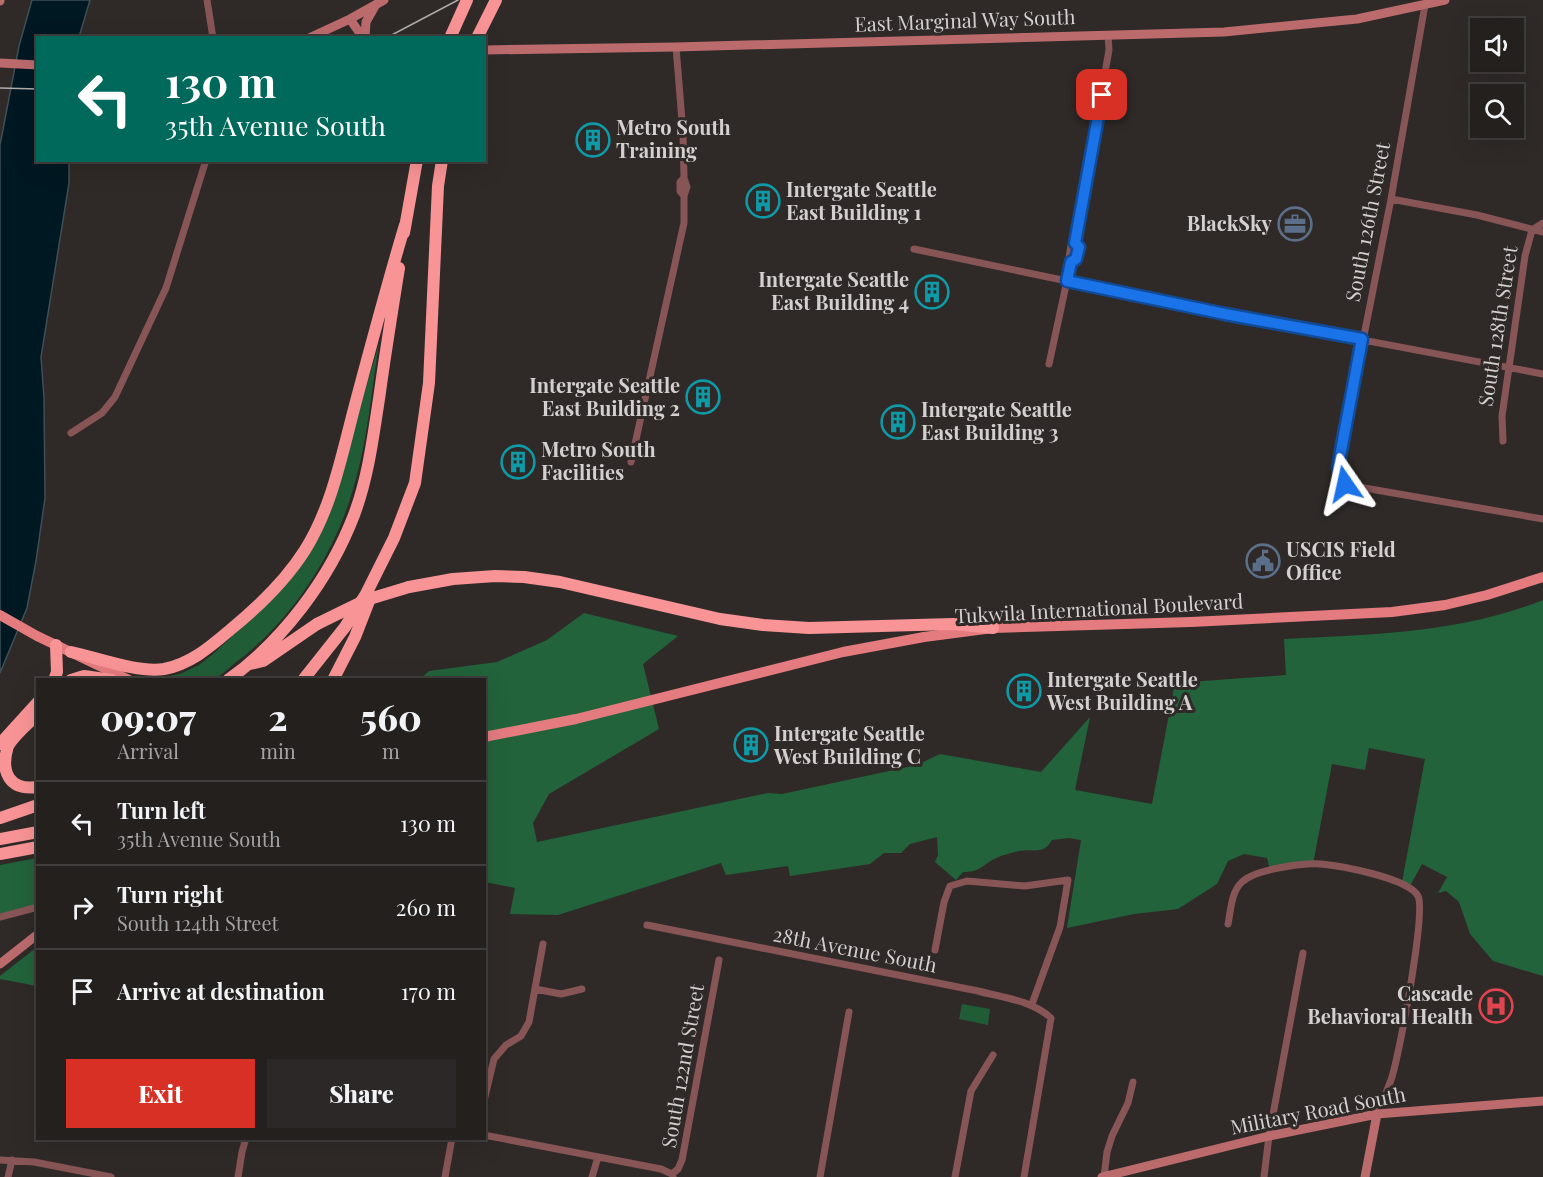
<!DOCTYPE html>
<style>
:root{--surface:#23201e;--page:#2b2827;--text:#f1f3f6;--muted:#a3a3a4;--line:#403e3c;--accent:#d93025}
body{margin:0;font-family:"Playfair Display",serif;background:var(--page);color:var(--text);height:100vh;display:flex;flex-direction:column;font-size:22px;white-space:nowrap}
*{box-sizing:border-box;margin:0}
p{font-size:20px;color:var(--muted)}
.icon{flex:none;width:33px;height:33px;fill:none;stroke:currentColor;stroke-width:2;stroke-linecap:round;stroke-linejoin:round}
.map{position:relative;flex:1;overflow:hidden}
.sheet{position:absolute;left:36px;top:678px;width:450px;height:462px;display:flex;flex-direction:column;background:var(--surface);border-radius:0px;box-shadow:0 6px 24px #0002,0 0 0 2px var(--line)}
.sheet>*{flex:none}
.guide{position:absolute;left:36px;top:36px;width:450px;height:126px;border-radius:0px;box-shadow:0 6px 24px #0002,0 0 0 2px var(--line);background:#00695c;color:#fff;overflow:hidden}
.tools{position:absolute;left:1470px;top:18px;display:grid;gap:12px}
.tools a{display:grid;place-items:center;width:54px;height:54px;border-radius:0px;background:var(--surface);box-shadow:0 6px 24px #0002,0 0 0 2px var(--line);font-size:30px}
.pin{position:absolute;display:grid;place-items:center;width:51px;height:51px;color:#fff;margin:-26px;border-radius:12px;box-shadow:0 3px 9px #0006}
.me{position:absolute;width:66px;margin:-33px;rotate:349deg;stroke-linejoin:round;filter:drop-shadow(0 0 4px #0008)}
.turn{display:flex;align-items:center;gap:21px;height:126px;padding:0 30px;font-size:27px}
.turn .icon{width:78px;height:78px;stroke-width:2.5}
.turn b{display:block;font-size:42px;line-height:51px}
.eta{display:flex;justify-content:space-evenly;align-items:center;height:102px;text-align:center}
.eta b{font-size:36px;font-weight:800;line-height:42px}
.primary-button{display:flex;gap:12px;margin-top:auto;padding:12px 30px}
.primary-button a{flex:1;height:69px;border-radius:0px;background:var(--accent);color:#fff;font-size:24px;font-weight:800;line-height:69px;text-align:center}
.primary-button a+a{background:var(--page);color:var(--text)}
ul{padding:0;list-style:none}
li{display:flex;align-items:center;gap:18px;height:84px;padding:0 30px;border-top:2px solid var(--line)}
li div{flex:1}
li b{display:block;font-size:22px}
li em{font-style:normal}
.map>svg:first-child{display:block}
.green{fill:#205d37}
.forest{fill:#22633b}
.water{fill:#001822;stroke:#3f4f56;stroke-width:1.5}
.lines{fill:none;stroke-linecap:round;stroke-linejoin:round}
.street{stroke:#885556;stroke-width:7}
.secondary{stroke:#bc6b6d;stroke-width:9}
.primary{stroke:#e47b7f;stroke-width:10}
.highway{stroke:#f99496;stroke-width:12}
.tram{stroke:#b0adab;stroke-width:1.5}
.highway-bridge{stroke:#f99496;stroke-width:12}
.route-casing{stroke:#114b97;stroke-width:15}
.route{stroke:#1a73e8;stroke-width:10}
.labels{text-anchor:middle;stroke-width:6;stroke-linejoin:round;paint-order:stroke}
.street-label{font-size:20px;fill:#d3d0cf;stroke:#2f2a28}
.poi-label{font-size:20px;font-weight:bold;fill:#d3d0cf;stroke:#2f2a28;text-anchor:start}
</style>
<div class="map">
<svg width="1543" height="1177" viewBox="0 0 1543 1177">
<rect width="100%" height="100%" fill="#2f2a28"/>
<path class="green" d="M379,343C371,394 367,447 351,496C331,560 289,623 235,663C229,668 221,676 213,679C207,681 165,680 159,678L180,674L199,665L213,654L252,618L300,564L355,426Z
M962,1004L990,1009L988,1025L959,1019Z"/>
<path class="forest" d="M1543,600V976L1493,961L1470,934L1459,902L1446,891L1438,893L1447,877L1422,864L1410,886L1402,882L1425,759L1369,748L1365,770L1332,764L1313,864L1270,870L1267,858L1244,854L1228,861L1217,884L1178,909L1134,914L1067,928L1081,840L1069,838L1052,840C1043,856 1033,848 1019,851C1010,853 999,856 992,860C980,868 978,872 963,872L956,880L935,862L938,855L937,837L910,844L901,853H884L870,864L790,876L788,866L726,875L721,863L558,915L510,914L515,888L485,882L484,680H419L429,671L497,662L547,640L584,613L678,636L643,664L659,729L549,794L533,823L537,842L768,793L782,794L917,765L940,754L1041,772L1090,717L1075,790L1152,804L1175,683L1286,675L1284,639C1371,635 1461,633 1543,600Z
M37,858V904L0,914V865Z
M37,947V986L0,979V976Z"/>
<path class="water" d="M32,0H90L79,37L38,38V160L69,161V183L41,357L44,398L45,498L36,561L27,608L0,673V145L19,46Z"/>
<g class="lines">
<path class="street" d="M207,0L213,38
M1425,5L1391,199L1338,467C1339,478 1342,483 1353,486L1543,519
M684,178L680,182V191L684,196
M1391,199L1477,215L1543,232
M914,249L1225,314L1543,374
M1071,262L1076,259L1079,247L1075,243
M1049,364L1071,262L1069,258L1071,245L1075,243L1109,50L1108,35
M71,433L102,413L115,397L166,288L206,160
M1503,441L1502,416L1525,256L1532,230L1543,223
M631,462L684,223V196L687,187L684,178L683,133L676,47
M0,917L38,907
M1228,924C1231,910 1231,892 1242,882C1255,869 1303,863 1321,864C1342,866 1408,878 1418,896C1426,913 1399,1057 1391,1080C1387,1091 1382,1103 1377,1114
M647,925L978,991C1004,998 1031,1000 1051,1018L1024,1177
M935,950L944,902L950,886L967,881L1025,886L1068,880L1060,927L1032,1004
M535,989L561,994L582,989
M484,1101L494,1059L506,1045L521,1036L529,1022L543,944
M484,1135L661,1169L672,1174L673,1177
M0,1160L34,1162L111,1177
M672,1174L678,1169L682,1160L719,960
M8,1177L12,1160
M238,1177L242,1152L246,1138
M445,1177L452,1138
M592,1177L598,1157
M820,1177L849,1012
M955,1177L971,1091L993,1055
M1104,1177L1107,1152L1112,1136L1128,1103L1133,1082
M1264,1177L1269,1136L1303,953"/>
<path class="secondary" d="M0,1V0
M350,19L363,38
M309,38L350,19L384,0
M365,38L366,22L375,6
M484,50L676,47L1224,32L1357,19L1445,0
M0,63L38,65
M0,964L38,934
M1102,1177L1269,1136L1377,1114L1543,1101
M1365,1177L1377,1114"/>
<path class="primary" d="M0,615L37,636L129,680
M484,737L576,719L843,652L924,637L993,628L1191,622L1392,612L1445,605L1487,595L1543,577"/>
<path class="highway" d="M450,38L467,0
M477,38L496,0
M404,233L417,160
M409,587L453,579L495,576L524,577L560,582L720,619L763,625L809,628L953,624L993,628
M71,652C98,658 138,673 164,669C191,664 211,646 230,630C257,608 286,580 305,550C332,507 342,454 355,405C371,345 387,285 405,225
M250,664L263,661L317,624
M54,680L57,672L56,645
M71,680L84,676L112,680
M228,680C283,641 330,578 354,515C368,478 373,438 379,399C385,355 392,312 399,268
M303,680L345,627L366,594L394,538L415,483L429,383L438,186L442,160
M333,680L355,637L371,596
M38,714C28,724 15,734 8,746C0,772 9,791 38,787
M0,744L38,702
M0,818L38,805
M0,839L38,832
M0,854L38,847"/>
<path class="tram" d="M386,38L458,0
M0,88L38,89"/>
<path class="highway-bridge" d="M317,624L366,600L409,587"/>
</g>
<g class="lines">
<defs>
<path id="route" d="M1102,95L1075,243L1079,247L1076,259L1071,262L1067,281L1225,314L1362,339L1338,467L1341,480L1345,484"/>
</defs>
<use href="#route" class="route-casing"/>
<use href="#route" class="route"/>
</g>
<defs>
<symbol id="building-ring" viewBox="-11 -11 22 22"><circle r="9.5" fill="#2f2a28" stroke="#0f9aa8" stroke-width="1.5"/><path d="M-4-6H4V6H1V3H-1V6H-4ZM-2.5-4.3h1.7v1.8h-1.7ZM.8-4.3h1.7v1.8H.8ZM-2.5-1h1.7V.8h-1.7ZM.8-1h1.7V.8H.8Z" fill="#0f9aa8"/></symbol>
<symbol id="office-ring" viewBox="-11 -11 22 22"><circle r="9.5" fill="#2f2a28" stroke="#5c6f8a" stroke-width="1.5"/><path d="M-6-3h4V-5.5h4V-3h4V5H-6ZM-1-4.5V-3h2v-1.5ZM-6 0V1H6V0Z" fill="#5c6f8a"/></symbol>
<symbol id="civic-ring" viewBox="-11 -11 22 22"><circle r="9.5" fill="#2f2a28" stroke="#5c6f8a" stroke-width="1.5"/><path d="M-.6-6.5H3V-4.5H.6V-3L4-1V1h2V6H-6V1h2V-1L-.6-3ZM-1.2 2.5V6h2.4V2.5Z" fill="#5c6f8a"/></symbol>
<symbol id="hospital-ring" viewBox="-11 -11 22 22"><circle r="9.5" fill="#2f2a28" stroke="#e0444e" stroke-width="1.5"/><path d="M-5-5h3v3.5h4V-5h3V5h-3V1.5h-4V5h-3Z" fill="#e0444e"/></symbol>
</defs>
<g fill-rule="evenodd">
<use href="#building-ring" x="574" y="121" width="38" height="38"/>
<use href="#building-ring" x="744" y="182" width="38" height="38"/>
<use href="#office-ring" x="1276" y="205" width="38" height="38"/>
<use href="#building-ring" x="913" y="273" width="38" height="38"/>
<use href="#building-ring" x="684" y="378" width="38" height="38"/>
<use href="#building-ring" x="879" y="403" width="38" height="38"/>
<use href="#building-ring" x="499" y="443" width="38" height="38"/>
<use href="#civic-ring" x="1244" y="542" width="38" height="38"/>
<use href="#building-ring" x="1005" y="672" width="38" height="38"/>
<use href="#building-ring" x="732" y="726" width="38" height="38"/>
<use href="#hospital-ring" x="1477" y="987" width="38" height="38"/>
</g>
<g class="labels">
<g class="street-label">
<text transform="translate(965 21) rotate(-2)" y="7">East Marginal Way South</text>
<text transform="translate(1368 222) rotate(-79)" y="7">South 126th Street</text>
<text transform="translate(1498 326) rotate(-81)" y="7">South 128th Street</text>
<text transform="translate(1099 609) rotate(-3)" y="7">Tukwila International Boulevard</text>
<text transform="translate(855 950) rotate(11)" y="7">28th Avenue South</text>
<text transform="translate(683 1066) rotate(-80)" y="7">South 122nd Street</text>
<text transform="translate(1318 1111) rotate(-11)" y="7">Military Road South</text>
</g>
<g class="poi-label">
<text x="616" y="135">Metro South<tspan x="616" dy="23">Training</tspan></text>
<text x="786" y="197">Intergate Seattle<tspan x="786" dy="23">East Building 1</tspan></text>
<text x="1272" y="231" text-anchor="end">BlackSky</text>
<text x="909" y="287" text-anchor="end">Intergate Seattle<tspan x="909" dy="23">East Building 4</tspan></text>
<text x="680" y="393" text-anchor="end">Intergate Seattle<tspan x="680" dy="23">East Building 2</tspan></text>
<text x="921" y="417">Intergate Seattle<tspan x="921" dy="23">East Building 3</tspan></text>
<text x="541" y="457">Metro South<tspan x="541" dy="23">Facilities</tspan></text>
<text x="1286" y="557">USCIS Field<tspan x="1286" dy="23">Office</tspan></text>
<text x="1047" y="687">Intergate Seattle<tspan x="1047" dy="23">West Building A</tspan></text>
<text x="774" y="741">Intergate Seattle<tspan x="774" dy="23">West Building C</tspan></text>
<text x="1473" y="1001" text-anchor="end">Cascade<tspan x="1473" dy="23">Behavioral Health</tspan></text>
</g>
</g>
</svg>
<div class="tools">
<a><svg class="icon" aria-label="sound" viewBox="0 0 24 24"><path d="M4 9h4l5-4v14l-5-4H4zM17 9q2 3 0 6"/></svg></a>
<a><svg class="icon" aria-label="search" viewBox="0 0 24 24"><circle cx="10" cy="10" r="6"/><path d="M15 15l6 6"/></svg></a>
</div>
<div class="pin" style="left:1102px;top:95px;background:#d93025"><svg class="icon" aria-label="arrive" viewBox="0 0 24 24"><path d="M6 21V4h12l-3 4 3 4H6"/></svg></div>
<svg class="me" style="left:1345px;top:484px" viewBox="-20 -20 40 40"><path d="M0-17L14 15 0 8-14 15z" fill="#1a73e8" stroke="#fff" stroke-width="4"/></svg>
<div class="guide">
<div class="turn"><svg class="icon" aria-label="left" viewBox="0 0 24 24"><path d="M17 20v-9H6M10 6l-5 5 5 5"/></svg><div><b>130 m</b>35th Avenue South</div></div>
</div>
<section class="sheet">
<div class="eta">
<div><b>09:07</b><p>Arrival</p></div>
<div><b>2</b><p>min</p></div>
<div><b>560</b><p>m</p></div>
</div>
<ul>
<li><svg class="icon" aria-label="left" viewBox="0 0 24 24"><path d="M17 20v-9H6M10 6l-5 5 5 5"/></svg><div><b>Turn left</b><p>35th Avenue South</p></div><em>130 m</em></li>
<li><svg class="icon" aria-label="right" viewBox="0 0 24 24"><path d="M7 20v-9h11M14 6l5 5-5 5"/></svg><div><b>Turn right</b><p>South 124th Street</p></div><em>260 m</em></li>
<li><svg class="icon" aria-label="arrive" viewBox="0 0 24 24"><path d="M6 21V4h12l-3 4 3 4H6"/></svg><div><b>Arrive at destination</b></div><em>170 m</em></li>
</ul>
<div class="primary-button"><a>Exit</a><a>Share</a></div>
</section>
</div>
